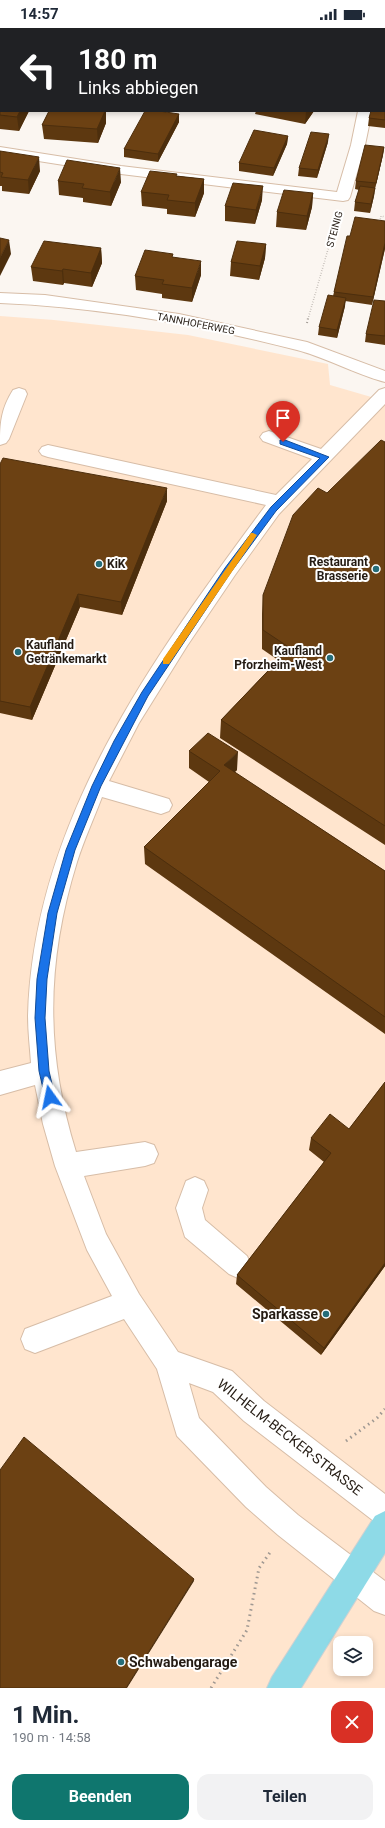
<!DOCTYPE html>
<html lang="de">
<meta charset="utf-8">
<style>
:root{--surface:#fff;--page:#f2f2f3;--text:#1f2937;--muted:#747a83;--accent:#0f766e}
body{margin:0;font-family:Roboto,sans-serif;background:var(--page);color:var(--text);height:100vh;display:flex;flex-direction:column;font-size:15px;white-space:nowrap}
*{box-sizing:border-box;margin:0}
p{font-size:13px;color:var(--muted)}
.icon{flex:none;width:22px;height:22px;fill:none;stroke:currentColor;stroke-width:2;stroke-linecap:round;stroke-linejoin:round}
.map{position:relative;height:1660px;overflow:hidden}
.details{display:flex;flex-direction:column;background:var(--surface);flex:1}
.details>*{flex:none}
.banner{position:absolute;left:0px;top:0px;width:385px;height:84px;box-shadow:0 2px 6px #0003;background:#202124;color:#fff;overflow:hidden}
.controls{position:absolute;left:333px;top:1608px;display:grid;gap:8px}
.controls a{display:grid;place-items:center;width:40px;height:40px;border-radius:8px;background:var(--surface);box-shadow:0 2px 6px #0003;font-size:20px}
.pin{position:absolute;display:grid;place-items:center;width:34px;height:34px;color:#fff;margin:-41px -17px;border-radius:50% 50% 50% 0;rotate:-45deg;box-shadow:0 0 4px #0007}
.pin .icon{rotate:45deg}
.me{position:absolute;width:44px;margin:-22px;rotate:348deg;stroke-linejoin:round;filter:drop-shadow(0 0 3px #0008)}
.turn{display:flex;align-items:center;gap:14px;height:84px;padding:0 12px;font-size:18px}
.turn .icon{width:52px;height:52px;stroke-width:2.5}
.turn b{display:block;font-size:28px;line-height:34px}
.round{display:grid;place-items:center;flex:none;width:42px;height:42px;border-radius:12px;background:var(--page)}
.head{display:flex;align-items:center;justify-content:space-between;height:68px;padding:0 12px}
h1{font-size:24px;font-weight:700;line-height:30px}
.action{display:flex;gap:8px;margin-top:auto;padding:8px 12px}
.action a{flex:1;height:46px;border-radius:12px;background:var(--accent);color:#fff;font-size:16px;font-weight:700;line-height:46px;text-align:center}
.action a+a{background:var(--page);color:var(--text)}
.status{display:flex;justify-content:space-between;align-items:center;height:28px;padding:0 20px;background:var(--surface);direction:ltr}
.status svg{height:11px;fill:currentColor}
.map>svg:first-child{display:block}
.built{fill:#ffe5ce;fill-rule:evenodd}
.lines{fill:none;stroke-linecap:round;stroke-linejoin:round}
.minor-casing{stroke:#d7bda7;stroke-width:2}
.major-casing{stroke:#d3d1d0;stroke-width:2}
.path-far2{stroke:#9f9892;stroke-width:1.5;stroke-dasharray:0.5 2;stroke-linecap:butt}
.path-far1{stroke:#9f9892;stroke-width:2;stroke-dasharray:1 2.5;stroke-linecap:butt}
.path{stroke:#9f9892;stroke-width:3;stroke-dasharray:1.5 4;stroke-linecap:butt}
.minor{fill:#fff;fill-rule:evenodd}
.major{fill:#8edae7;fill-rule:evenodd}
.wall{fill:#5d3810}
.shaded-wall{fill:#4c2e0d}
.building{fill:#6c4113;stroke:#4c2e0d}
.route{fill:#1a73e8;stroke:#114b97}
.slow{fill:#f59e0b}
.poi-dot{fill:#256d79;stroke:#fff;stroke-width:1.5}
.labels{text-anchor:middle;stroke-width:4;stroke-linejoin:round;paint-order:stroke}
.far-street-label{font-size:10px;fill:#241b13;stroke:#fff}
.poi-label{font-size:12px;font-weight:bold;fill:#241b13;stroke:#fff;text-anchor:end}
.near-poi-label{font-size:14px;font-weight:bold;fill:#241b13;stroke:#fff;text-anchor:end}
.near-street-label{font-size:14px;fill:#241b13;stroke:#fff}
</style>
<div class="status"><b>14:57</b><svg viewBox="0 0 49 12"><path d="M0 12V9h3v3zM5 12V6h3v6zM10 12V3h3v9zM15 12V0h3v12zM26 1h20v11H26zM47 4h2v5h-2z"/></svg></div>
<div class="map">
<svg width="385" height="1660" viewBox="0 0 385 1660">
<rect width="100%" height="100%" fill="#fbf6f1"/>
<path class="built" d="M0,288L54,292L188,307L328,336L330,357L385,373V1660H0ZM340,1615H366V1641H340Z"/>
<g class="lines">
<defs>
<path id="minor" d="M56,0H72V1H56Z
M384,66H385V74H384Z
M358,83H372L365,117L350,169L348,172L343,173L121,146L0,127V119L121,138L337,164L351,117Z
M0,265L45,267L179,286L307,314L385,343V354C355,346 327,330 297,322C200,297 99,279 0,275Z
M19,360L25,362L27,366L9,411L6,415L0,417C0,395 1,381 13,362Z
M385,360V376L279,486L235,547L187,618L139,695L109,753L169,771L172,777L169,783L161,786L102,769C94,790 84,812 77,834C46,934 45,1024 76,1124L145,1114L154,1117L158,1126L154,1135L145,1138L84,1148L106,1206L139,1266L178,1324L232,1343L264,1373L385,1466V1499L375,1494L244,1393L213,1364L189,1355L199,1390L266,1459L298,1487L385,1553V1587L374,1583L278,1507L246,1479L177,1408L157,1341L124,1291L35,1325L25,1321L21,1311L25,1301L112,1268L87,1222L55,1138L43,1096L35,1057L0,1067V1043L31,1035C30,1020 28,1004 28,988C33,793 154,628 266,477L48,429L42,427L39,423L42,419L48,417L276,467L312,431L263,413L260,409L263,405L269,403L275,405L321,421L379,362Z
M195,1149L204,1153L208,1162L202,1180L205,1192L247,1228L251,1237L247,1246L238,1250L229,1246L185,1209L176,1180L186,1153Z"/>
<path id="major" d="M385,1483V1525L301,1660H267L272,1649L375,1488Z"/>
</defs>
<use href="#minor" class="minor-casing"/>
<use href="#major" class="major-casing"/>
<path class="path-far2" d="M377,193H380L381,188L385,189
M308,291L337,190"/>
<path class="path-far1" d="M307,295L308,290"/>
<path class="path" d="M346,1413L377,1390L385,1381
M211,1660L247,1602L259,1540L271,1523"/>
<use href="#minor" class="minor"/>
<use href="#major" class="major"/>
</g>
<path class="wall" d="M0,0H18V1H1V14H0Z
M126,0H195L194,1H131Z
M0,66L29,83L19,103L0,101Z
M385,74V100L368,98L369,90Z
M49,83H106V95L98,115L44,111L42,97Z
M256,83H314L305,96L255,86Z
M179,86V94L158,134L124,129V121Z
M288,108L287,116L273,148L239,143V135Z
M328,114L317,150L298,148L299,140Z
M384,119L383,127L375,161L374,168L370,185L354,183L355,174L359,162L355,161L356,153Z
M0,123L40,143L29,166L2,163V158H0Z
M177,148L204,151V165L195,189L167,186V181L142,178L141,164Z
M58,153L121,154L111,178L83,174V170L59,167Z
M313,165L312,179L306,202L276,199L277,184Z
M262,172L255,196L225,193V178Z
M385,193V221L372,277L345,273V278L337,310L318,307L319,299L333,268L334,264L350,208Z
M266,216L265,230L259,252L230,248L231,234Z
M101,220L102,235L92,259L64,255L63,257L33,253L31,239Z
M173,229L201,247L192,274L162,270V266L136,262L135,248Z
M385,273V317L365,314L366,306Z
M385,414V817L220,710L221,692L278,632L262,621V586L263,567L327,465Z
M0,436L167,473L122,587L80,579L32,692L0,685Z
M189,723L237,742L234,744L385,843V1006L145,836L144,819L209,754L189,740Z
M385,1054V1238L321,1327L236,1256L237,1247L324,1134L309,1122L311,1110L349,1101Z"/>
<path class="shaded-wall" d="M12,0H18V1H11Z
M188,0H195L194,1H188Z
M385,37V43L384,45V38Z
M20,83H29L19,103L17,89Z
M105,83H106V95L98,115L97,101Z
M306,83H314L305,96Z
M179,86V94L158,134V126Z
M329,106L328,114L317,150L318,142Z
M288,108L287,116L273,148L274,140Z
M384,119L383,127L375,161L374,168L370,185L371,176L375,162L376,155Z
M39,129L40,143L29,166L28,152Z
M120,140L121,154L111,178L110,164Z
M204,151V165L195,189V175Z
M263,158L262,172L255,196L256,182Z
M313,165L312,179L306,202L307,188Z
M9,212L11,226L0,248V230Z
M385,215V220L372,277L373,269Z
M266,216L265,230L259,252L260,238Z
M101,220L102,235L92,259L91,245Z
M201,233V247L192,274V260Z
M63,241L64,255L63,257L62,243Z
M346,270L345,278L337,310V302Z
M167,460V473L122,587L121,574Z
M78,566L80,579L32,692L30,679Z
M238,724L237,742L224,755V737Z
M385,1235V1238L321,1327L324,1320Z
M194,1551V1553L127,1660H126Z"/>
<path class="building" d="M0,0H12L11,1H1V6H0Z
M38,0H44L48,1H37Z
M155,0H173L172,1H159Z
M345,0L350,1L351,0H382L381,1H344Z
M384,26H385V37L384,38Z
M0,66H1V83H20L17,89L0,87Z
M384,74H385V92L369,90L371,83H384Z
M49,83H105L97,101L42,97Z
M145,83H159L179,86L158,126L124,121Z
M254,102L288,108L274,140L239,135Z
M311,104L329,106L318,142L299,140Z
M365,117L384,119L376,155L356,153Z
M0,123L39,129L28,152L1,149L3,145L0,144Z
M67,132L120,140L110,164L82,160L84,156L58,153Z
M150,143L177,146L176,148L204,151L195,175L167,172L169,167L141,164Z
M233,155L263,158L256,182L225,178Z
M360,158L375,160L371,176L355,174Z
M284,162L313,165L307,188L277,184Z
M355,189L385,193V215L373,269L334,264L347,208H350Z
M0,210L9,212L0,230Z
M44,213L101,220L91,245L63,241L62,243L31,239Z
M237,213L266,216L260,238L231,234Z
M145,222L173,226L172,229L201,233L192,260L162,256L164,252L135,248Z
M328,267L346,270L337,302L319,299Z
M374,272L385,273V308L366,306Z
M381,412L385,414V798L221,692L290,620L263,602V567L293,487L318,460L327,465Z
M3,430L167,460L121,574L78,566L30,679L0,673V436Z
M208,705L238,724L224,737L385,843V989L144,819L220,743L189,723Z
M385,1054V1235L324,1320L237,1247L331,1125L311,1110L330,1086L349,1101Z
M24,1409L194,1551L126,1660H0V1442Z"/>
<path class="route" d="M280,412H285L329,429L276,483L231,544L148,668L101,758L75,822L57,885L47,951L45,990L49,1043L55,1069L53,1073L50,1074L46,1073L45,1069L39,1043L35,990L37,951L48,885L66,822L92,758L114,713L142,664L225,540L271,479L320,430L280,416Z"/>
<path class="slow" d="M251,505H253L257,507L169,636H163V631Z"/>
<g class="poi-dot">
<circle cx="99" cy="536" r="4"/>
<circle cx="376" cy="541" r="4"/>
<circle cx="18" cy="624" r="4"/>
<circle cx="330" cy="630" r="4"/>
<circle cx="326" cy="1286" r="4"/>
<circle cx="121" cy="1634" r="4"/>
</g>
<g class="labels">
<g class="far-street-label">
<text transform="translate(334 201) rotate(-75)" y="4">STEINIG</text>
<text transform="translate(196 295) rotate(11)" y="4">TANNHOFERWEG</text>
</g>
<g class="poi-label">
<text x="368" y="538">Restaurant<tspan x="368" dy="14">Brasserie</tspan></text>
<text x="107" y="540" text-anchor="start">KiK</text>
<text x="26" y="621" text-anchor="start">Kaufland<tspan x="26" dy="14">Getränkemarkt</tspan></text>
<text x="322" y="627">Kaufland<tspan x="322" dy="14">Pforzheim-West</tspan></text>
</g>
<g class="near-poi-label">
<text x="318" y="1291">Sparkasse</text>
<text x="129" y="1639" text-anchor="start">Schwabengarage</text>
</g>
<g class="near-street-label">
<text transform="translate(290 1409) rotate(38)" y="5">WILHELM-BECKER-STRASSE</text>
</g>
</g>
</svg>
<div class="controls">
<a><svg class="icon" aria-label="layers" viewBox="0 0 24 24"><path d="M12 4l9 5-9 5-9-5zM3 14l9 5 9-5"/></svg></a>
</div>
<div class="pin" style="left:283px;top:414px;background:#d93025"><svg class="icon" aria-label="arrive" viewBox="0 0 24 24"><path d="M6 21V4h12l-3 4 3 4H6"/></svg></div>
<svg class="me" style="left:50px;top:1069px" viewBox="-20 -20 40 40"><path d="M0-17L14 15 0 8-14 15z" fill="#1a73e8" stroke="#fff" stroke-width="4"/></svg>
<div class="banner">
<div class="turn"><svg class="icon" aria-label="left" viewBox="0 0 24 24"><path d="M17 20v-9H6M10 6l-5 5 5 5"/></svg><div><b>180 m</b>Links abbiegen</div></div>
</div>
</div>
<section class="details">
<div class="head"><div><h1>1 Min.</h1><p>190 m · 14:58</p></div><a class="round" style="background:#d93025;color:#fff"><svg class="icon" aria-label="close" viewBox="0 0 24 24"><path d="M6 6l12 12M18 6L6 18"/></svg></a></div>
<div class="action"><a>Beenden</a><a>Teilen</a></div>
</section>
